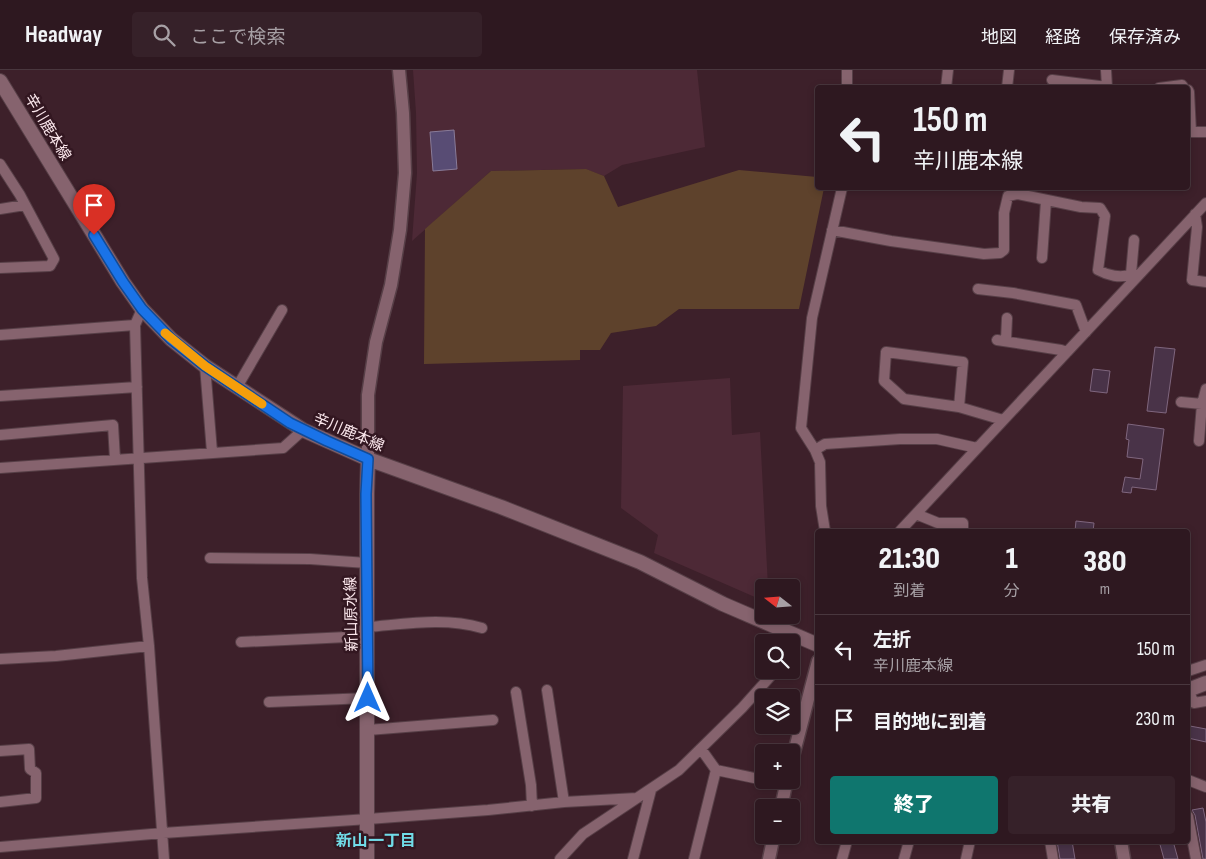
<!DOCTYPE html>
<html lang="ja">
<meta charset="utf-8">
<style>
:root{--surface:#2e1820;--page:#362129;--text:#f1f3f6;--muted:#a7a0a5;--line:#49373e;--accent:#0f766e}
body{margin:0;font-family:"Sofia Sans Condensed","Noto Sans JP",sans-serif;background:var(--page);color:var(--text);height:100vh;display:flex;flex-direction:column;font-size:19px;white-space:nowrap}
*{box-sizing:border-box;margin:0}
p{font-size:16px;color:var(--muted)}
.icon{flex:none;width:28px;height:28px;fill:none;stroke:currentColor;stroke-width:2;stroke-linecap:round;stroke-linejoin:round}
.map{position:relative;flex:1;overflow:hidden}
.panel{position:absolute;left:815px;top:459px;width:375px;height:315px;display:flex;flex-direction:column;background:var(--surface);border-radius:5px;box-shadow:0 2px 8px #0003,0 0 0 1px var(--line)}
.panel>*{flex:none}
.hud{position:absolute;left:815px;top:15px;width:375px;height:105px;border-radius:5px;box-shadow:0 2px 8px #0003,0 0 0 1px var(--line);background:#2e1820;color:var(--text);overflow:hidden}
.needle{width:32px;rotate:287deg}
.buttons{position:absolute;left:755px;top:509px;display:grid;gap:10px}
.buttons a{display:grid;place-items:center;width:45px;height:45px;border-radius:5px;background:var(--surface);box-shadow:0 2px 8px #0003,0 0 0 1px var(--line);font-size:25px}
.pin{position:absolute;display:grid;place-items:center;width:42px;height:42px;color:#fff;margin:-51px -21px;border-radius:50% 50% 50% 0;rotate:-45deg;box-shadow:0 0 5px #0007}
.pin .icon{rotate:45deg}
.me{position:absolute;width:55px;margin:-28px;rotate:0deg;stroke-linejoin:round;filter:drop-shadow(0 0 4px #0008)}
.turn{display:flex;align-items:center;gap:18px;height:105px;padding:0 15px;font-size:22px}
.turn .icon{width:65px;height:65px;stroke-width:2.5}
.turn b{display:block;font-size:35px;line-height:42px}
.eta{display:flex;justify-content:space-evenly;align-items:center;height:85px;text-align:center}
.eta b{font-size:30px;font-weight:800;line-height:35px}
.button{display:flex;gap:10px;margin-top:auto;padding:10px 15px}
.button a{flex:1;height:58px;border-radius:5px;background:var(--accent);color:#fff;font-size:20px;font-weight:800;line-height:58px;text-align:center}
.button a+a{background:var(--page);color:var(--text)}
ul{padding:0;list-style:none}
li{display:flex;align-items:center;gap:15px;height:70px;padding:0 15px;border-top:1px solid var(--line)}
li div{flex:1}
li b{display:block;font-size:19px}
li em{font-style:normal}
header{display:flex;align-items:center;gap:30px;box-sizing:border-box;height:70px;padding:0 25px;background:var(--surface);border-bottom:1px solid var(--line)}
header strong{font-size:24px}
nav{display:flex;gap:28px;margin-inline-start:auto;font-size:18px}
.search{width:350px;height:45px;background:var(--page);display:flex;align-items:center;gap:12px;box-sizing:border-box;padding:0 18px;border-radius:5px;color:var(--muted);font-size:19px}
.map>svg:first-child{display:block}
.built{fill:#4d2936}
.green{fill:#5e422c}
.water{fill:#584c74;stroke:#897b98}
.building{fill:#493348;stroke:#7f667e}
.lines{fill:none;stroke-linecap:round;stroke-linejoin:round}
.minor-casing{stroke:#573f47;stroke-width:12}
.tertiary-casing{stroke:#573f47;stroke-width:15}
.secondary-casing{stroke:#573f47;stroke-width:16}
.minor{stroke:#86636e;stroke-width:10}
.tertiary{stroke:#86636e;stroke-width:12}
.secondary{stroke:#86636e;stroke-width:14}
.route-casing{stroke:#114b97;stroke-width:12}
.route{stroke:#1a73e8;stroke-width:9}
.slow{stroke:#f59e0b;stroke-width:9}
.labels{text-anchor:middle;stroke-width:5;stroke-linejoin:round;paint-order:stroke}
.street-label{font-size:15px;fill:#fce8ed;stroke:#331721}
.neighbourhood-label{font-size:16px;font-weight:bold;fill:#71dce8;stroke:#331721}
</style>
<header>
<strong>Headway</strong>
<div class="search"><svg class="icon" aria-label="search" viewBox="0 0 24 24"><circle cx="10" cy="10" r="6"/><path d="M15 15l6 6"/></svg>ここで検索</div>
<nav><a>地図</a><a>経路</a><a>保存済み</a></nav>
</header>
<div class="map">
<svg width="1206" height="789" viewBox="0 0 1206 789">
<rect width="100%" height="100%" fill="#3d202a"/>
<path class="built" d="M413,0H697L705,77L622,95L604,106L585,99L491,101L412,171L417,103L416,43Z
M730,308L732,365L760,362L768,517L764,518V531L654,483L658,465L621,438L623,316Z"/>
<path class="green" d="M586,99L604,106L618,137L739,100L817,107L818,118H824L799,239H679L656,256L611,263L600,280H580V290L424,294L425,159L491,101Z"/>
<path class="water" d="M454,60L457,99L433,101L430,62Z"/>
<path class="building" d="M1155,277L1175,279L1166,343L1147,341Z
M1093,299L1110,301L1107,323L1090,321Z
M1128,354L1164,359L1156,420L1132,417L1131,423L1122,422L1125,407L1140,409L1143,389L1127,387L1129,370L1126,369Z
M1076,451L1094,453L1093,461H1075Z
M1190,656L1206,659V672L1188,668Z
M1203,738L1206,752V789H1203L1195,745L1192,740Z
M1057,771H1072L1075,789H1060Z
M1159,771H1173L1178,789H1164Z"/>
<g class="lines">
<defs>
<path id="minor" d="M1052,10L1107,17L1106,0
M847,18V0
M946,18L948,0
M1007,18L1009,0
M1159,18L1182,15L1184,18
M1188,20L1189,22L1191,62
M1188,62H1206
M0,94L20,125L54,189L50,196L0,198
M0,139L25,135
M1195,144L1197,157L1192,210L1206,212
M832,160L891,171L984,184L1000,183L1004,180V143L1008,126L1018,124L1081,137L1100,138L1105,146L1098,200C1107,205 1121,209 1131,204L1134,170
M1042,188L1046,131
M978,219L1013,223L1076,235L1086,262
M142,239L135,255L142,508L149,576L164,789
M0,265L135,255
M997,270L1061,280L1067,282
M1006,270L1007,248
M205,296L212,382
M237,317L282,240
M0,326L137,317
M1181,332L1202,334
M959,337L963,292L886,282L884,311L904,329L959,337L1003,350
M0,365L113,355L115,389
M1199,371L1202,334L1206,319
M815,380L825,374L900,369H937L977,378
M0,398L283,378L303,360
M916,444L938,453H963V461
M825,461L821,436L820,392L815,380L801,358L812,248L842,118
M900,461L1206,133
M210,488L310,489L367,493
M368,557C406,554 445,547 482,558
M241,572L368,566
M0,589L56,586L149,576
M1188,601L1206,595
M547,620L564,732
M1188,620L1194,633L1206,631
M516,622L531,715L532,736
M269,632L368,628
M368,660L493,650
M701,679L716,700L764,710
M0,681L29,679L30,699L36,703V728L0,732
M766,710L786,714
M1188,710L1206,717
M1188,746L1196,789
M1050,771L1053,789
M0,777L163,763L368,749L488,740L564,732L637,728
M560,789L583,764L679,700L742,638L776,600
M633,789L651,720
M694,789L716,700
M842,789L847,771
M904,789L909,771
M966,789L970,771"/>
<path id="tertiary" d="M368,389V325L376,272L391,215L400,160L405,103L403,43L399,0
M791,694L818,591
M781,738L787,710
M1121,771L1124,789
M769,789L774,765"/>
<path id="secondary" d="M0,11L123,212L142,239L171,269L205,296L303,360L368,389L501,437L640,492L723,534L818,575
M1188,620L1206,613
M367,789V424L368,389"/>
</defs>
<use href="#minor" class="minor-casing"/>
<use href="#tertiary" class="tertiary-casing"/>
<use href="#secondary" class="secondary-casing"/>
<use href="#minor" class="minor"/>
<use href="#tertiary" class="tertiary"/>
<use href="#secondary" class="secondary"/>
</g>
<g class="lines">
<defs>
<path id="route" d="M94,165L123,212L142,239L171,269L205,296L290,353L327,371L368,389L366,424L368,628"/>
</defs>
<use href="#route" class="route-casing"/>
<use href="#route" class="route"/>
<path class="slow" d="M165,263L205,296L262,334"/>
</g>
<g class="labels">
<g class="street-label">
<text transform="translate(48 57) rotate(59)" y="5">辛川鹿本線</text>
<text transform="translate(349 362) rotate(23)" y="5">辛川鹿本線</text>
<text transform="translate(351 544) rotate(-91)" y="5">新山原水線</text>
</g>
<g class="neighbourhood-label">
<text x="376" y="776">新山一丁目</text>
</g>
</g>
</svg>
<div class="buttons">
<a><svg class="needle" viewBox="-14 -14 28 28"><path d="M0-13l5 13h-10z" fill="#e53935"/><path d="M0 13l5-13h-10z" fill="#a7a0a5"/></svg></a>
<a><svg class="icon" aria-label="search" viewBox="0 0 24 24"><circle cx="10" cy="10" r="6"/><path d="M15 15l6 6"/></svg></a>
<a><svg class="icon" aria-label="layers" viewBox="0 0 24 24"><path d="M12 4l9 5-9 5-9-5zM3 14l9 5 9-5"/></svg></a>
<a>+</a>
<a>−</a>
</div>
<div class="pin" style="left:94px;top:165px;background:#d93025"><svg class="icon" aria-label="arrive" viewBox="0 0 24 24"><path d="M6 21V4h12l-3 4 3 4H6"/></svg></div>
<svg class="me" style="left:368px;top:628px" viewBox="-20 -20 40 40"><path d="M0-17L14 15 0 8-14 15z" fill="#1a73e8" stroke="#fff" stroke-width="4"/></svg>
<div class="hud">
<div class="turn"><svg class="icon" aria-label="left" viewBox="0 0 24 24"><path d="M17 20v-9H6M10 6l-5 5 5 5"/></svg><div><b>150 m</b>辛川鹿本線</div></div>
</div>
<section class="panel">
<div class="eta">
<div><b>21:30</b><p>到着</p></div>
<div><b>1</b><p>分</p></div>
<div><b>380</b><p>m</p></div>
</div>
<ul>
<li><svg class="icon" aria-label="left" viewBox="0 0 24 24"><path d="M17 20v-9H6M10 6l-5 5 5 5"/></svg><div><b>左折</b><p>辛川鹿本線</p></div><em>150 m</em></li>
<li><svg class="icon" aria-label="arrive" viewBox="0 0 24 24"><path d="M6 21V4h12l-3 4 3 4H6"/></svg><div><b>目的地に到着</b></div><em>230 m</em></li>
</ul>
<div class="button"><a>終了</a><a>共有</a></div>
</section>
</div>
